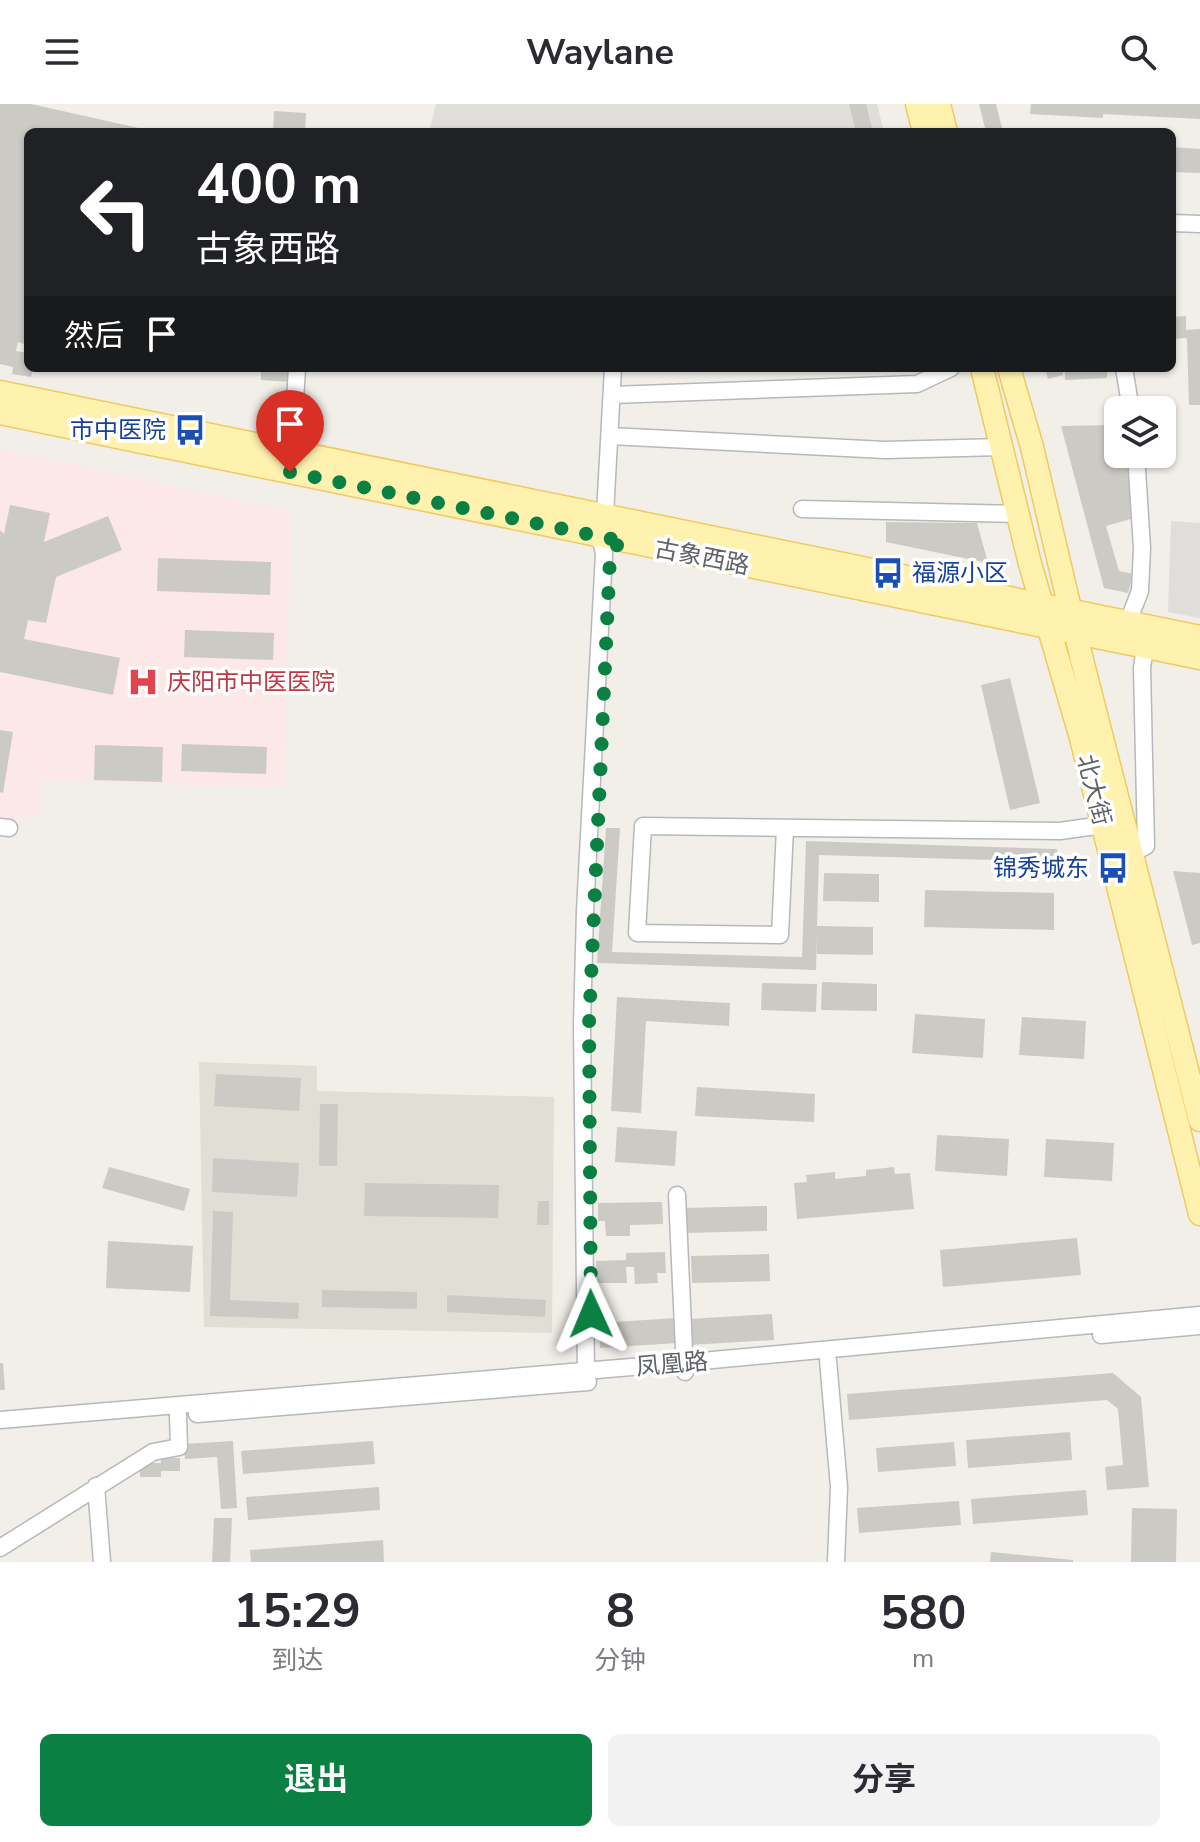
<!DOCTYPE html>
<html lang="zh">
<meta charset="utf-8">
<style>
:root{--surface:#fff;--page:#f2f2f3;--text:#2b2b33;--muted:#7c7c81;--accent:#0b8043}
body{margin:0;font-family:"Nunito Sans","Noto Sans SC",sans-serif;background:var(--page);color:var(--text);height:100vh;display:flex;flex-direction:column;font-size:30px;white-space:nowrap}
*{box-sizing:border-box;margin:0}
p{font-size:26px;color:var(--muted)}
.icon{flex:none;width:44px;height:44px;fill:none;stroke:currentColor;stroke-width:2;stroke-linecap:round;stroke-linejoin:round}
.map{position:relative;height:1458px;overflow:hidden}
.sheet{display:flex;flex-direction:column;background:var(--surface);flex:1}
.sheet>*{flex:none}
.top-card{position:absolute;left:24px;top:24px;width:1152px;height:244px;border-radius:12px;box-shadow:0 2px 6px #0004;background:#202124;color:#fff;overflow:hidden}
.buttons{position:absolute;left:1104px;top:292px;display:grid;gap:16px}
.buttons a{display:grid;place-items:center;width:72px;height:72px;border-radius:12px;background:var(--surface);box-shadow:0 2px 6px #0004;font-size:40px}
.pin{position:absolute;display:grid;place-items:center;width:68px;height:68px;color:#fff;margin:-82px -34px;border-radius:50% 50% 50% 0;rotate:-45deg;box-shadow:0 0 8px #0007}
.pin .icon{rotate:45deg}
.me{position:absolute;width:88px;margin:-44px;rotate:359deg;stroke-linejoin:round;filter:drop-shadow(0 0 6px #0008)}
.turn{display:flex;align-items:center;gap:28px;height:168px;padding:0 40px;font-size:36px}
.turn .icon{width:104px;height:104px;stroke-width:2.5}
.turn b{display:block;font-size:56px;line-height:68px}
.then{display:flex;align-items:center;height:76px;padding:0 40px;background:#0003;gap:16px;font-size:30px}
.eta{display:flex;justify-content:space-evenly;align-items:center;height:136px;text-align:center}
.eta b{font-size:48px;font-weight:700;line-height:56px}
.action{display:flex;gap:16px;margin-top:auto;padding:16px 40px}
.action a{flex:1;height:92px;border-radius:12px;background:var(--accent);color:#fff;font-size:32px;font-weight:700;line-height:92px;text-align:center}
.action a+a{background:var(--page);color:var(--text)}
header{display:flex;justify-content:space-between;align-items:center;height:104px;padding:0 40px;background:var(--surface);font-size:36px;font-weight:700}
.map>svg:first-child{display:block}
.industrial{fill:#e0deda}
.education{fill:#e1ded6}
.medical{fill:#fce8e6}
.building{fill:#cccac5}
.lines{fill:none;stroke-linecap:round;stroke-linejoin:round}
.minor-casing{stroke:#b5b8bc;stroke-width:19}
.major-casing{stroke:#f2c960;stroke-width:25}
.minor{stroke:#fff;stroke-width:16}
.major{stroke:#fff2af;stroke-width:22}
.route{stroke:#0b8043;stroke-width:14;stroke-dasharray:0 25.2}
.labels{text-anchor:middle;stroke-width:7;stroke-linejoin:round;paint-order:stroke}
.transit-label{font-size:24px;fill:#164399;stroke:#fff;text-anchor:end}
.street-label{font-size:24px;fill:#5f6368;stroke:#fff}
.health-label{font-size:24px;fill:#be3a42;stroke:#fff;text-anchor:start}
</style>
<header><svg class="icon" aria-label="menu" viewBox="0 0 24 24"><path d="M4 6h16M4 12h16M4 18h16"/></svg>Waylane<svg class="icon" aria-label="search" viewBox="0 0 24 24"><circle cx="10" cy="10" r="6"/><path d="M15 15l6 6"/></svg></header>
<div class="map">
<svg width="1200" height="1458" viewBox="0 0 1200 1458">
<rect width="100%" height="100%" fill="#f1efe8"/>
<path class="industrial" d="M436,0H877L884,28H429Z
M1171,417L1200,419V514L1168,508Z"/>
<path class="education" d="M199,958L317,962V987L554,993L552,1229L204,1223Z"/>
<path class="medical" d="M0,345L291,407L284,684L41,676L39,712L0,714Z"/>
<path class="building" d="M0,0H31L152,27L28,28V241L18,238L16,247L28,249V264H33L31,273L12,270L13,263L0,260Z
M849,0H866L873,28H856Z
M979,0H996L1003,28H986Z
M1031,0H1200V15L1103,10V14L1030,10Z
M274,7L306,9L305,28H273Z
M1172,43L1200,45V69L1172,68Z
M1186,212V226L1200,225V301H1189L1187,234L1172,235V213Z
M261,264H292L291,278L261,276Z
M1045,264H1062L1063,271L1048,275Z
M1065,264H1107V274L1065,276Z
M1115,321L1118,330V350H1124L1130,371L1134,398L1130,399L1134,414L1106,422L1119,467L1133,470L1128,489L1104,484L1061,322Z
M10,401L50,409L44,438L108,412L122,446L56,473L46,519L28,516L24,535L120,554L113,591L0,568V426L4,430Z
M886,418L977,419L988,459L886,438Z
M158,454L271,458L270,491L157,487Z
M185,526L274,529L273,556L184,553Z
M1010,574L1040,699L1010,706L981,581Z
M0,626L13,628L3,689L0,688Z
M182,640L267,643L266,670L181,667Z
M95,641L163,643L162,678L94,676Z
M606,724H620L612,848L802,853L806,737L1057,745V758L819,751L817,822L873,823V851L817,850V833L816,866L597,859Z
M1173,767L1200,769V839L1192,841Z
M824,769L879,770V798L823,797Z
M925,786L1054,789V826L924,823Z
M822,878L877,880V907L821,906Z
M762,879L817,880L816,908L761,906Z
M617,893L730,899L729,922L646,917L641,1009L611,1007Z
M915,910L985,915L983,954L912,949Z
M1022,913L1086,917L1084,955L1019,951Z
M216,970L301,974L299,1007L214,1002Z
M697,983L815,990L814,1018L695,1012Z
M320,1000H338L337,1062H319Z
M617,1023L677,1027L675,1062L615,1058Z
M937,1031L1009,1035L1007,1072L935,1067Z
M1046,1035L1114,1039L1112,1077L1044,1073Z
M213,1054L299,1059L297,1093L212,1088Z
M109,1063L190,1085L184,1107L102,1084Z
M894,1063L895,1070L910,1069L914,1105L797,1115L794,1079L807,1078L806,1071L835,1068V1075L866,1072V1066Z
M365,1079L499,1081L498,1114L364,1112Z
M538,1097H549V1121H537Z
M662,1098L663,1120L630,1121V1132H606L605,1117H598V1099Z
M767,1102V1127L685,1129L684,1104Z
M213,1107L233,1108L230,1196L299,1199L298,1215L210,1212Z
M1077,1134L1081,1171L943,1183L940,1146Z
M108,1137L193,1142L190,1188L106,1184Z
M665,1148L666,1169H657L658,1179L635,1180L634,1163H626L627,1179H597L596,1157L626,1156V1149Z
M769,1150L770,1177L692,1179L691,1152Z
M322,1186L417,1188V1205L322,1203Z
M447,1191L546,1196L545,1213L447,1208Z
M772,1210L774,1236L690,1241L688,1215Z
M676,1214L678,1239L600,1244L599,1219Z
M0,1259H3L5,1286H0Z
M1113,1269L1141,1293L1149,1383L1107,1386L1105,1363L1123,1361L1118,1305L1107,1296L849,1316L847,1290Z
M1070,1328L1072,1356L968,1364L966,1336Z
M233,1337L237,1404L221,1405L217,1353L185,1355L184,1340Z
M373,1337L375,1360L243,1370L241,1347Z
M954,1338L956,1362L878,1368L876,1344Z
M161,1354H180V1367H161V1373H140V1359H161Z
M379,1383L380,1406L248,1416L246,1393Z
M1086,1386L1088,1411L973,1420L971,1395Z
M959,1397L961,1421L859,1429L857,1404Z
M1132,1404L1177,1405L1176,1458H1131Z
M214,1414H232L230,1458H212Z
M383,1436L384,1458H251L250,1446Z
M991,1448L1073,1456V1458H990Z"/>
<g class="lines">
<defs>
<path id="minor" d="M1172,119L1200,120
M1124,264L1131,306
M612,291L917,280L951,264
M610,332L885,346L1001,343
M292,346L297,264
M802,405L1018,410
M605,410L613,264
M1128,518L1140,487L1142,444L1136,350
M0,723L9,724
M785,724L780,831L637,829L643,722L1060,727L1103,721
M1132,749L1146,742L1142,564L1145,543
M677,1091L685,1268
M1101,1231L1200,1222
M828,1256L839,1383L836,1458
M586,1274L582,920L585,807L604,450L602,440L595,431
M197,1310L588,1278
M0,1316L691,1258L1200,1211
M96,1382L102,1458
M0,1444L153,1348L179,1343L178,1311"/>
<path id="major" d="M917,0L924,28
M939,0L946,28
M982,264L1030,460L1081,634L1200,1110
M1009,264L1032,343L1083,560L1200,1016
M0,288L1200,533
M0,309L1200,554"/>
</defs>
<use href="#minor" class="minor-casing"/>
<use href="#major" class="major-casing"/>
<use href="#minor" class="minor"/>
<use href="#major" class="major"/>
</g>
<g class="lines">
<path class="route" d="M290,368L626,438L615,442L610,452L589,920L591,1210"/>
</g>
<defs>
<symbol id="bus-bare" viewBox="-9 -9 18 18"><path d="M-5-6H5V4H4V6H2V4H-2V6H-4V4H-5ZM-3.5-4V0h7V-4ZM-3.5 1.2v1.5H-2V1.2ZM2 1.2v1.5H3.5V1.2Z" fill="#1a4fb4" stroke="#fff" stroke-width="2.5" paint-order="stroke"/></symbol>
<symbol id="hospital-bare" viewBox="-9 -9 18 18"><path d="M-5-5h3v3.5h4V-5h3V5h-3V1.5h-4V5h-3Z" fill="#e0444e" stroke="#fff" stroke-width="2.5" paint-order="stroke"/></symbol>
</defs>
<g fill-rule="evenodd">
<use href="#bus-bare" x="168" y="304" width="44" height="44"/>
<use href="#bus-bare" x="866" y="447" width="44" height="44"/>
<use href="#hospital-bare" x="121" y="556" width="44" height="44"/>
<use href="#bus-bare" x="1091" y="742" width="44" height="44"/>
</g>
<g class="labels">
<g class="transit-label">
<text x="166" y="334">市中医院</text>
<text x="912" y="477" text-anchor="start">福源小区</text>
<text x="1089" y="772">锦秀城东</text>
</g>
<g class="street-label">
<text transform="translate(702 453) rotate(11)" y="8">古象西路</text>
<text transform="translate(1094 686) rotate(76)" y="8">北大街</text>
<text transform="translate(672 1260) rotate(-5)" y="8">凤凰路</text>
</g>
<g class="health-label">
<text x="167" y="586">庆阳市中医医院</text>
</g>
</g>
</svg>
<div class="buttons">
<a><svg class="icon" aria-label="layers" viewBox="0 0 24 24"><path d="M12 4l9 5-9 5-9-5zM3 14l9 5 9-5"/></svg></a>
</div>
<div class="pin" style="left:290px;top:368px;background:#d93025"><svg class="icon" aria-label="arrive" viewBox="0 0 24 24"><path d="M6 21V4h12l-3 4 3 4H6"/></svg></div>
<svg class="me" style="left:591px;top:1210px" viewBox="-20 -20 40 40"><path d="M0-17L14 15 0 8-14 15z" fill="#0b8043" stroke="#fff" stroke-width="4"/></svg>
<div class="top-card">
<div class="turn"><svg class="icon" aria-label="left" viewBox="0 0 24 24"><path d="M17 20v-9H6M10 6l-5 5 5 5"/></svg><div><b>400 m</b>古象西路</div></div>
<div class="then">然后<svg class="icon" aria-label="arrive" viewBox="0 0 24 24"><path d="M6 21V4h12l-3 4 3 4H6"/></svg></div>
</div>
</div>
<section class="sheet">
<div class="eta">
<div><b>15:29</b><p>到达</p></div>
<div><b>8</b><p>分钟</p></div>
<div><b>580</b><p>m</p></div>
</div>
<div class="action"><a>退出</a><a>分享</a></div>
</section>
